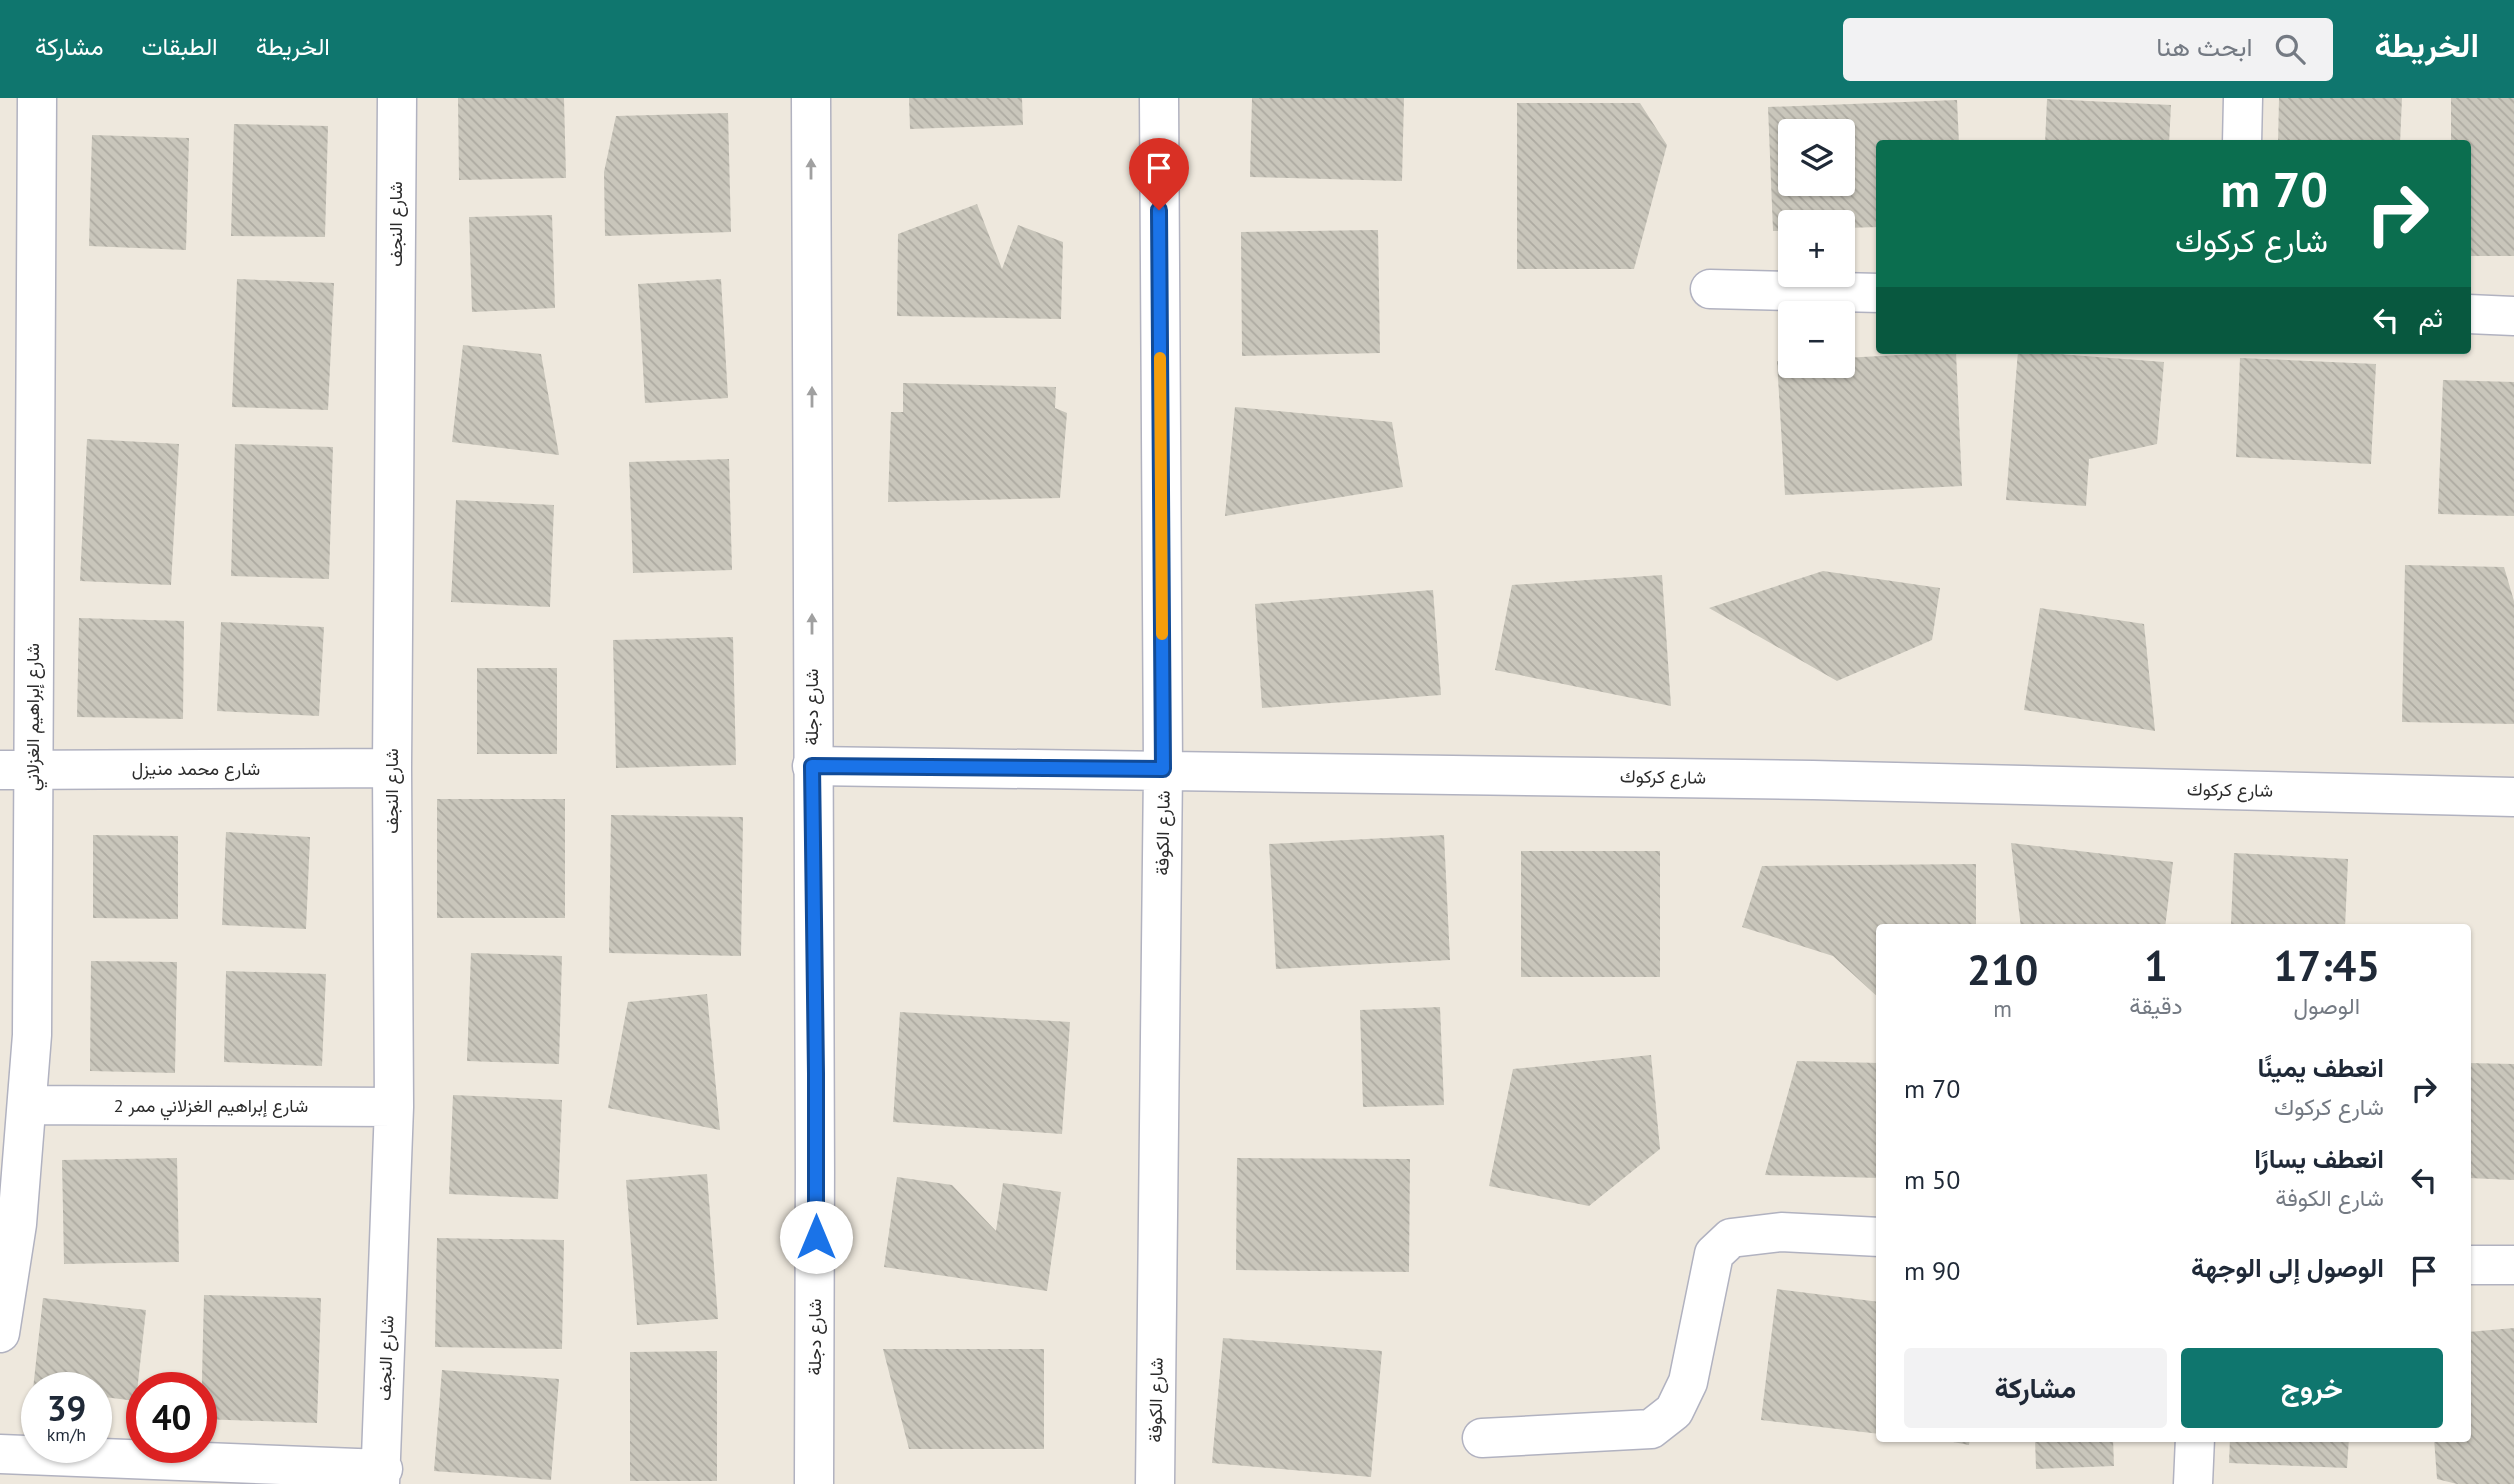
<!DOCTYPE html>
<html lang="ar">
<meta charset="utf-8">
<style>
:root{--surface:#fff;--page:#f2f2f3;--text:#1f2937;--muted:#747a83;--accent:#0f766e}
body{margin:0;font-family:"PT Sans",Vazirmatn,sans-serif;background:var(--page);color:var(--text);direction:rtl;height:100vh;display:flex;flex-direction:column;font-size:26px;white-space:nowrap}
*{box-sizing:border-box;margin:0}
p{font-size:23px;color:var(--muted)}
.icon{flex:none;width:38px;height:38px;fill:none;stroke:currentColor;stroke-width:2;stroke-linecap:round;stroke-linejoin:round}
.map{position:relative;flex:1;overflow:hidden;direction:ltr}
.details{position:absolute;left:1876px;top:826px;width:595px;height:518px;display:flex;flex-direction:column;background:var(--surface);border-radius:7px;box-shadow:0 2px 5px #0004;direction:rtl}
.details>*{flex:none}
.banner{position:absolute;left:1876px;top:42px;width:595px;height:214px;border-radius:7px;box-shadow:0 2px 5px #0004;direction:rtl;background:#0b6e4f;color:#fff;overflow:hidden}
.buttons{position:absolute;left:1778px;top:21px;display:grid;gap:14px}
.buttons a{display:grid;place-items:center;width:77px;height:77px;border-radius:7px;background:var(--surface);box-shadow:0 2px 5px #0004;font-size:35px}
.speed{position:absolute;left:21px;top:1274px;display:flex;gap:14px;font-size:35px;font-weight:700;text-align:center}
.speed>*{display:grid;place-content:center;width:91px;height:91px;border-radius:50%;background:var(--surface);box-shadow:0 2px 5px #0004;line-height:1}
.speed small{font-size:18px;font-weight:400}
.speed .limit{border:10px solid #d22;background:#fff;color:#111}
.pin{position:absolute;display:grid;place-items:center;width:60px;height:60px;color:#fff;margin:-72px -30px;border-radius:50% 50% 50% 0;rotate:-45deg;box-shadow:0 0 7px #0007}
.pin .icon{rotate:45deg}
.me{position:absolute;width:77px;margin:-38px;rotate:0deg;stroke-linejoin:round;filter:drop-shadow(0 0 5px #0008)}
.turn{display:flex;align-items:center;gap:24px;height:147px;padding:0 28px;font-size:32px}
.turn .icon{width:91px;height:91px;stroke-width:2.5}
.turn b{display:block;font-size:49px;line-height:60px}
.then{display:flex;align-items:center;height:66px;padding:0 28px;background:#0003;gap:14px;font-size:26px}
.eta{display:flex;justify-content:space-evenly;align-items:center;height:119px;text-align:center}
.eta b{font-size:42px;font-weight:700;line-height:49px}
.cta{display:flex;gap:14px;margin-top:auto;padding:14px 28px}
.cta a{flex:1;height:80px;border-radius:7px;background:var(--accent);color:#fff;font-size:28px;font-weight:700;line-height:80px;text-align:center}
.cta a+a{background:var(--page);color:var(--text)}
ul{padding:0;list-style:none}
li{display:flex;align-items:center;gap:21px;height:91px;padding:0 28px}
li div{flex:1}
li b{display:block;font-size:26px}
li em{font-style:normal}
header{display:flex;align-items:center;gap:42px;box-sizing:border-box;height:98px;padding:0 35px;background:var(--accent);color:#fff}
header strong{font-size:33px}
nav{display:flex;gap:38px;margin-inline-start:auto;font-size:24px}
.search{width:490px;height:63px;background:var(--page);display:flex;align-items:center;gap:18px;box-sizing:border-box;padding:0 24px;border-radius:7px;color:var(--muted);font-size:26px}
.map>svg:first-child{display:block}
.building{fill:url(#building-back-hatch);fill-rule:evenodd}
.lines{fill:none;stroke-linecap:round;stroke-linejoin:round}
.minor-casing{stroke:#b1b2c0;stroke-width:41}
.tertiary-casing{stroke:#b1b2c0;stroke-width:41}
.minor{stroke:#fff;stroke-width:38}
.tertiary{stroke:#fff;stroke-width:38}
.oneway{fill:#a0a0a0}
.route-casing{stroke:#114b97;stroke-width:18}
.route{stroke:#1a73e8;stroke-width:12}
.slow{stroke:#f59e0b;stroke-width:12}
.labels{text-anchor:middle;stroke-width:5;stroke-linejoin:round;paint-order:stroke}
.street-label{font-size:18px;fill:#2c2c2c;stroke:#fff}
</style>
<header>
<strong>الخريطة</strong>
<div class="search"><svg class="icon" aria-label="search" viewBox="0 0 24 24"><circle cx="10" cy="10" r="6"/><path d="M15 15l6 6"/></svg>ابحث هنا</div>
<nav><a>الخريطة</a><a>الطبقات</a><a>مشاركة</a></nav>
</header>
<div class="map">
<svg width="2514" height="1386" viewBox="0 0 2514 1386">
<defs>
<pattern id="building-back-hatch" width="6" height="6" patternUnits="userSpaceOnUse" patternTransform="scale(1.75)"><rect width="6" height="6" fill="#c9c6bb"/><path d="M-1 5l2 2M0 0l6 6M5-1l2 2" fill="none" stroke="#adaaa1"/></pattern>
</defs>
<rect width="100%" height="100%" fill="#eee8dd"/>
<path class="building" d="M458,0H564L566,80L459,82Z
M909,0H1022L1023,27L910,31Z
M1252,0H1404L1402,83L1250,79Z
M2279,0H2402L2400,46H2278Z
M2451,0H2514V158H2468V46H2451Z
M2047,1L2171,7L2169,46H2045Z
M1957,2L1959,46H1880V129L1843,130V124H1790V133H1773L1768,9ZM1790,33H1843V86H1790Z
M1517,5H1640L1667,47L1634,171H1517Z
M728,15L731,134L605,138L604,74L616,18Z
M234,26L328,28L325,139L231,138Z
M92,37L189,40L186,152L89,148Z
M977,106L1002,171L1018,127L1063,144L1061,221L897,218L898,136Z
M552,117L555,210L472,214L469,119Z
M1378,132L1380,255L1242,258L1241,134Z
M237,181L334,185L328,312L232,309Z
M721,181L728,300L645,305L638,186Z
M463,247L541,256L559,357L452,344Z
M2018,253L2164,264L2157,346L2089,361L2086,408L2006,402Z
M1956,254L1962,388L1785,397L1777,263H1790V268H1843V260Z
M2240,260L2376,266L2371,366L2236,359Z
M2443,282L2514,284V418L2438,416Z
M903,285L1056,289L1055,310L1067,315L1060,400L888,404L891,314H903Z
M1235,309L1392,324L1403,389L1225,418Z
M87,341L179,346L171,487L80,483Z
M235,346L333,349L329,481L231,478Z
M729,361L732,472L633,475L629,364Z
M456,402L554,407L550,509L451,504Z
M2405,467L2504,469L2514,503V626L2402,624Z
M1823,473L1940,490L1932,542L1837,583L1709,510Z
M1662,477L1671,608L1495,572L1512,487Z
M1433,492L1441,597L1262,610L1255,506Z
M2040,510L2144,526L2155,633L2024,612Z
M79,520L184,523L183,621L77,619Z
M221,524L324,529L319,618L217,613Z
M733,539L736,667L616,670L613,542Z
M477,570H557V656H477Z
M437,701H565V820H437Z
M611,717L743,719L741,858L609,855Z
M226,734L310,739L306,831L222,827Z
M93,737L178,738V821L93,820Z
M1444,737L1450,862L1276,871L1269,746Z
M2011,745L2173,764L2165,830H2021Z
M1521,753H1660V879H1521Z
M2234,755L2348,761L2345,830H2233L2231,826Z
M1976,766V830H1880V901L1833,858L1742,829L1762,768Z
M471,855L562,858L559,966L467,963Z
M91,863L177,864L175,975L90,973Z
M226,873L326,876L322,968L224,964Z
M707,896L720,1032L608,1010L628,904Z
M1440,909L1444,1007L1363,1009L1360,912Z
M900,914L1070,924L1062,1036L893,1024Z
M1651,957L1660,1051L1589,1108L1489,1088L1513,971Z
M1797,963L1880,965V1080L1765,1077Z
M2468,965L2514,966V1082L2468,1080Z
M453,997L562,1002L558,1101L449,1096Z
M177,1060L179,1164L64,1166L62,1062Z
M1237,1060L1410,1061L1409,1174L1236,1172Z
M707,1076L718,1221L637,1227L626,1082Z
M897,1079L952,1087L996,1133L1003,1085L1061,1094L1047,1193L884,1169Z
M437,1140L564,1142L562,1251L435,1249Z
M1777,1191L1880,1204V1336L1761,1322Z
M204,1197L321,1200L317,1325L201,1321Z
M43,1200L146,1212L136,1303L96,1298V1290L33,1291Z
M2514,1230V1386H2457L2437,1381L2434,1340H2468V1234Z
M1223,1240L1382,1253L1371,1379L1212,1365Z
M883,1251H1044V1351H909Z
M717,1253V1383H630V1254Z
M442,1272L559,1281L551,1382L434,1373Z
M1932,1340H1970L1969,1347Z
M2035,1340H2113L2114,1368L2036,1371Z
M2230,1340H2349L2347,1370L2229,1365Z"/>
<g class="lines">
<defs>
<path id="minor" d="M2242,46L2243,0
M1710,191L1880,195
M2468,216L2514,218
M812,668L1813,682L2514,699
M0,672L392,670
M28,1007L394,1009
M2468,1167H2514
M0,1235L17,1126L32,937L37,0
M1482,1340L1651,1331L1674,1313L1688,1284L1714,1156L1731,1140L1781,1134L1880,1139
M0,1356L383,1371
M380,1386L394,1009L392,670L397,0
M1155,1386L1163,671L1159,0
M2193,1386L2195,1340"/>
<path id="tertiary" d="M811,0C812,462 817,924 814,1386"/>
</defs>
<use href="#minor" class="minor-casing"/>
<use href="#tertiary" class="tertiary-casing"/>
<use href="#minor" class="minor"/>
<use href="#tertiary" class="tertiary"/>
</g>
<defs><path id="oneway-solid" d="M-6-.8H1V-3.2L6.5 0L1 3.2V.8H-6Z" transform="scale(1.75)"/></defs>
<g class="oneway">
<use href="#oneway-solid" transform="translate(811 71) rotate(-90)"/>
<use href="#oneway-solid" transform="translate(812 299) rotate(-90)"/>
<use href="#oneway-solid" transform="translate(812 526) rotate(-90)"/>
</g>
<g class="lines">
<defs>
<path id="route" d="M816,1139V975L812,668L1163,671L1159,112"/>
</defs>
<use href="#route" class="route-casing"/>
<use href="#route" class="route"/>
<path class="slow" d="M1160,260L1162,536"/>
</g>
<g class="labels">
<g class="street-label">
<text transform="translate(396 126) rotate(-90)" y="6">شارع النجف</text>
<text transform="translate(812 609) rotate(-90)" y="6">شارع دجلة</text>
<text transform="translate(33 619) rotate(-90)" y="6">شارع إبراهيم الغزلاني</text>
<text x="196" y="677">شارع محمد منيزل</text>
<text transform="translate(1663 679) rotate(1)" y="6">شارع كركوك</text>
<text transform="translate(2230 692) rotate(1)" y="6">شارع كركوك</text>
<text transform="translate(392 693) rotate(-90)" y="6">شارع النجف</text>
<text transform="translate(1163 735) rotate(-89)" y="6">شارع الكوفة</text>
<text x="211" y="1014">شارع إبراهيم الغزلاني ممر 2</text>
<text transform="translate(815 1239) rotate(-90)" y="6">شارع دجلة</text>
<text transform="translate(386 1260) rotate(-88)" y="6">شارع النجف</text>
<text transform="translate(1156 1302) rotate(-89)" y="6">شارع الكوفة</text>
</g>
</g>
</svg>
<div class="buttons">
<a><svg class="icon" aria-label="layers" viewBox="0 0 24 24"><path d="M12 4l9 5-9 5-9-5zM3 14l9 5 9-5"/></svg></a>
<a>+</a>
<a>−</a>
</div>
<div class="speed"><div>39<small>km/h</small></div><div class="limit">40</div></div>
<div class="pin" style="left:1159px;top:112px;background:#d93025"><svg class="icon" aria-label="arrive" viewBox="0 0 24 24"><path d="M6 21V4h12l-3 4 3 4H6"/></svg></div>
<svg class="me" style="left:816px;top:1139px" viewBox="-20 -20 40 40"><circle r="19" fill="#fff"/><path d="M0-13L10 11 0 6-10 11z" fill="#1a73e8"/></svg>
<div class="banner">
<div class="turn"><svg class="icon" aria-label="right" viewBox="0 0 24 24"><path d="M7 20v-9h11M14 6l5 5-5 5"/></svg><div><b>70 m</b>شارع كركوك</div></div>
<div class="then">ثم<svg class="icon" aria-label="left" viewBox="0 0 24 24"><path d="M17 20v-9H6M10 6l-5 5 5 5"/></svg></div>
</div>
<section class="details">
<div class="eta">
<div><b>17:45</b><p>الوصول</p></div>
<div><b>1</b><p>دقيقة</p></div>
<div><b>210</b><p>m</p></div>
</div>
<ul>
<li><svg class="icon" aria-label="right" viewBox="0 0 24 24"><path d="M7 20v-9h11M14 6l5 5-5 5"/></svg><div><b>انعطف يمينًا</b><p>شارع كركوك</p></div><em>70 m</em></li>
<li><svg class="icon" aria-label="left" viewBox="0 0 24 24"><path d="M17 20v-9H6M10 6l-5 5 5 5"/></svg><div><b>انعطف يسارًا</b><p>شارع الكوفة</p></div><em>50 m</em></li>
<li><svg class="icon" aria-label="arrive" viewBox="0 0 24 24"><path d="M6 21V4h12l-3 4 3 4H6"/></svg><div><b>الوصول إلى الوجهة</b></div><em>90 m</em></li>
</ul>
<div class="cta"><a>خروج</a><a>مشاركة</a></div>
</section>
</div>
